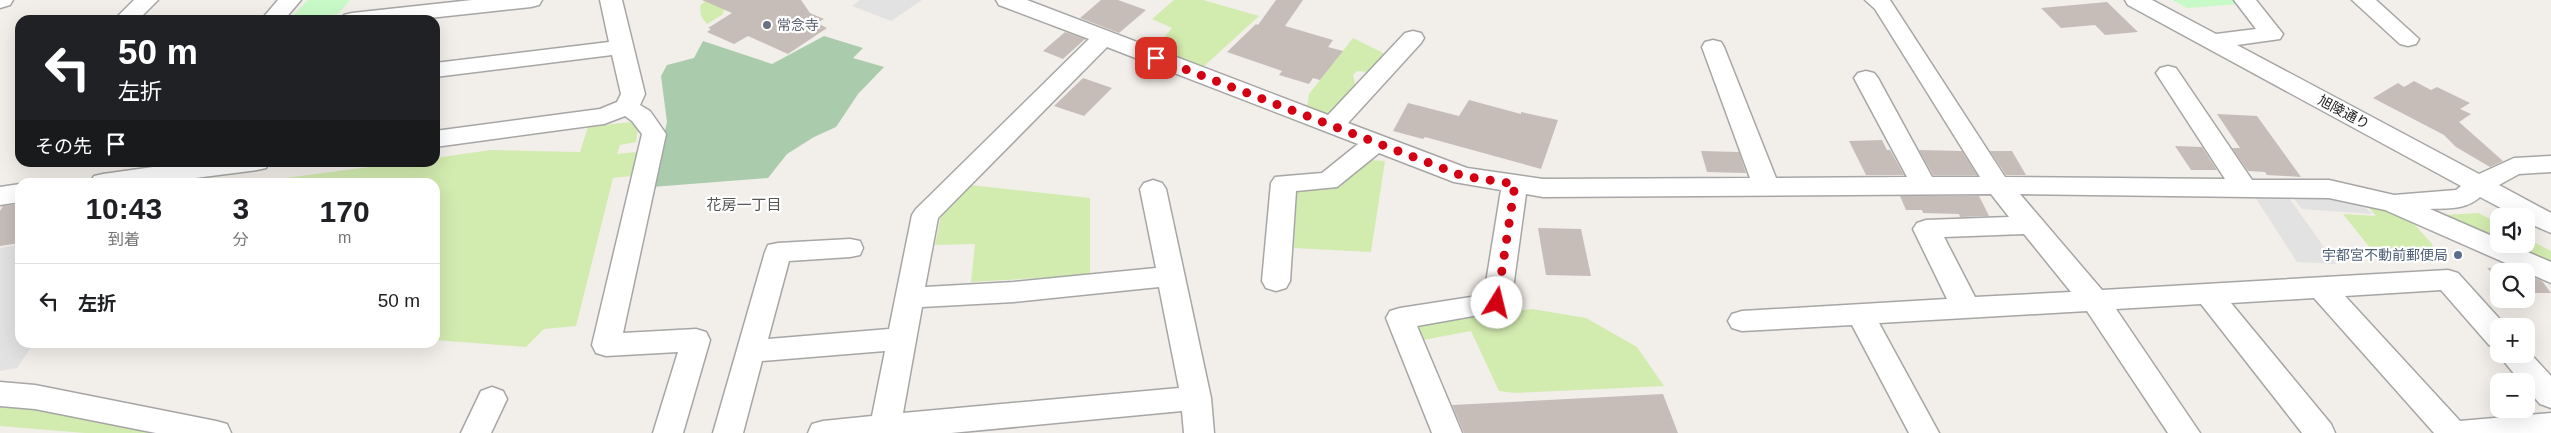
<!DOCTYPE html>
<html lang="ja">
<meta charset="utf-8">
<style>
:root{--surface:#fff;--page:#f2f2f2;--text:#202124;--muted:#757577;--line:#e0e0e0}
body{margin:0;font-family:Arial,"Noto Sans JP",sans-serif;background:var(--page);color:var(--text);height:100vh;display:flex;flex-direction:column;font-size:19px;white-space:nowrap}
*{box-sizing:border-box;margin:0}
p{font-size:16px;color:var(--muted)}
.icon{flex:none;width:28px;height:28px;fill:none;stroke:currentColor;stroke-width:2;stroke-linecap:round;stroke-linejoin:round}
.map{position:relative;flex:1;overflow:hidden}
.drawer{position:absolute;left:15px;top:178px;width:425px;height:170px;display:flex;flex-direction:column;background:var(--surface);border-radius:15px;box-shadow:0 5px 20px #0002}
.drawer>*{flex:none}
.banner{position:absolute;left:15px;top:15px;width:425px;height:152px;border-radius:15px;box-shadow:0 5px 20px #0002;background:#202124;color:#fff;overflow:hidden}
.tools{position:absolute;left:2490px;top:208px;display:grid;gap:10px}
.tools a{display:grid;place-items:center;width:45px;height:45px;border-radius:10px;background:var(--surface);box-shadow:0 5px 20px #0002;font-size:25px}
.pin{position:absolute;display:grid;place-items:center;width:42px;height:42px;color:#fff;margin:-21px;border-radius:10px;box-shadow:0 2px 8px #0006}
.me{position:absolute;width:55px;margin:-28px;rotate:9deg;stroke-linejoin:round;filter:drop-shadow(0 0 4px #0008)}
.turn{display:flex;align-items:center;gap:18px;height:105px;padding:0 20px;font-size:22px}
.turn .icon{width:65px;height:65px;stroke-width:2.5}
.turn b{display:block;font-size:35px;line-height:42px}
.then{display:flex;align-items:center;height:48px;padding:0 20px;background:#0003;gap:10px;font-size:19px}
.eta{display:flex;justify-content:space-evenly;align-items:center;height:85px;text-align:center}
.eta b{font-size:30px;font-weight:700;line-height:35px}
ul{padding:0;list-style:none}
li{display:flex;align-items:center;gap:15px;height:75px;padding:0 20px;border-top:1px solid var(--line)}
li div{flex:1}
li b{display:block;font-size:19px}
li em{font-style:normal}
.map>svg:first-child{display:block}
.grass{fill:#d2ebaf}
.cemetery{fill:#aacbac}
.park{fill:#c8fac7}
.parking{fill:#e2e2e2}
.building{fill:#c7bdb8}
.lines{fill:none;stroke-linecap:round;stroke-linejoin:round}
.minor-casing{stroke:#a6a6a6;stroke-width:3}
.minor{fill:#fff;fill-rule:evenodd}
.route{stroke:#d30013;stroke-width:9;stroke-dasharray:0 16.2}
.worship-dot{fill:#6b7280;stroke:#fff;stroke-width:2}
.service-dot{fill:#5c6f8a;stroke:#fff;stroke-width:2}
.labels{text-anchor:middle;stroke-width:4.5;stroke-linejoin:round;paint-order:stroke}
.worship-label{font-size:14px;fill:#5b616d;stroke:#fff;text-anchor:start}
.street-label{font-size:14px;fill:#222;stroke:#fff}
.service-label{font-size:14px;fill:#4e5e75;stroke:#fff;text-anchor:end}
.neighbourhood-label{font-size:15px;fill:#555;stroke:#fff}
</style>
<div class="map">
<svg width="2551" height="433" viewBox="0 0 2551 433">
<rect width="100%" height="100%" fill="#f2eee9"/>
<path class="grass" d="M706,0L727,4L722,15L707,24L701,16L700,6Z
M1174,0H1203L1259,16L1202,68L1156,46L1172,28L1152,19Z
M1353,38L1385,54L1368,72L1357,71L1353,75L1355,84L1331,117L1307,108L1309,94Z
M639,121L636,142L620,145L617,154L637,152L631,176L613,178L576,326L544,329L526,347L435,340V182H255L400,163L435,162V158L491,150L580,152L588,127Z
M1370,160L1385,161L1371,252L1294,248L1297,188L1340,187Z
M970,185L1090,198V275L971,282L975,244L935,245L942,211Z
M2366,204L2407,216L2432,244L2438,258L2379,259L2343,214L2376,216Z
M2478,213L2499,223V241L2444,215Z
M2526,238L2551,251V264L2505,244H2526Z
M1532,309L1586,318L1637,347L1664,386L1516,393L1499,391L1471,331L1423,340L1417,323Z
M0,400L183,433H85L0,426Z"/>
<path class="cemetery" d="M824,36L863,48L853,58L884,67L858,94L836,127L814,137L787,154L768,178L652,187L667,122L661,76L667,65L694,58L703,41L772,64Z"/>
<path class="park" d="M308,0H350L338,14L289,20Z
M2172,0H2237L2240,4L2187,8Z"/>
<path class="parking" d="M860,0H922L891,21L852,6Z
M2253,194L2287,195L2336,264L2297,262Z
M2291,195L2338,198L2360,202L2372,214L2302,209Z
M20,245V342L34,343L17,368L0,371V248Z"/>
<path class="building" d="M702,0H801L810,13L824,19L817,23L827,28L788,54L748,36L734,44L707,32L711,29L708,28L732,13Z
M1101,0H1118L1146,10L1119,33L1080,18Z
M1276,0H1303L1285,26L1333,40L1328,47L1343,51L1320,80L1313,78L1309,84L1279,75L1282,71L1227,52L1256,24L1258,25Z
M2107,2L2138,32L2105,35L2095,25L2061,28L2041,8Z
M1065,32L1085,39L1063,59L1043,51Z
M1083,78L1112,88L1084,116L1054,106Z
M2414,81L2431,90L2437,87L2470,103L2460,109L2471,114L2459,122L2503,161L2490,167L2456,147L2444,135L2373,98L2398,83L2404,87Z
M1469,100L1521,114V112L1558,120L1541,169L1425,137L1423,139L1393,131L1408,103L1459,116Z
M2217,114L2257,116L2301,177L2267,175L2265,172L2248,171L2232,148H2240Z
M1882,140L1887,150H1890L1904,175H1866L1849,141Z
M2175,146L2202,147L2217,170H2191Z
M1919,150L1962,151L1977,175H1933Z
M1701,151L1739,152L1746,173L1707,172Z
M1990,151H2012L2026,175H2006Z
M1900,196H1979L1989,216L1960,217L1959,214L1923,213L1922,210H1906Z
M20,204V243L0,246V211L3,206Z
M1538,228L1581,229L1591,276L1546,275Z
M2509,267L2520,271H2499V280L2487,268Z
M2526,274L2542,281L2551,293H2526Z
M1663,394L1678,433H1464L1452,405Z"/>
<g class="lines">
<defs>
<path id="minor" d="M0,0H13L10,5L0,8Z
M134,0H158L138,20H114Z
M278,0H301L284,20H261Z
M472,0H542L539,5L531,7L411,20H341L344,15L352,13Z
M600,0H622L645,94L640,105L650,111L666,134L623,333L696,329L706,332L710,340L683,433H653L678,352L606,356L596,353L592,345L642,134L632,121L625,116L604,124L435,147V131L600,109L617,102L621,94L612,55L435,77V63L609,42Z
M996,0H1027L1328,115L1405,33L1413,31L1421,33L1424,38L1421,43L1348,123L1467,168L1543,179L1750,178L1702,47L1705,42L1713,40L1721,42L1724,47L1776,178L1907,177L1854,78L1858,73L1866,71L1874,73L1878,78L1932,177H1980L1875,9L1865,0H1890L2005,177L2225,179L2156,73L2160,68L2168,66L2176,68L2252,180H2329L2394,195L2456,190L2461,186L2128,5L2125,0H2152L2216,34L2256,29L2234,0H2256L2283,34L2280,39L2237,45L2479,174L2514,158L2551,156V172L2519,174L2499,185L2551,213V233L2526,222V216H2516L2480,197C2466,210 2448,208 2430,209L2499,239V244H2509L2551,262V283L2385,210L2329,198L2020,194L2102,290L2448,270L2458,273L2506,326H2499V348L2489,345L2441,290L2345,296L2460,421L2551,413V433H2434L2314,298L2231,303L2331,424L2335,433H2302L2201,304L2116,309L2200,433H2168L2087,311L1879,323L1939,433H1909L1852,325L1742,331L1732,328L1728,321L1732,314L1742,311L1947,299L1913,229L1917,223L1926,220L2009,217L1991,194L1543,197L1526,194L1511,303L1507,310L1417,326L1462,433H1432L1386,318L1390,311L1400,308L1484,295L1501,190L1454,182L1379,153L1337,187L1296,191L1290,281L1286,288L1276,291L1266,288L1262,281L1271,183L1275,177L1322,173L1358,144L1107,47L938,218L925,287L1014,282L1156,268L1140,189L1144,183L1153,180L1162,183L1166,189L1211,398L1214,433H1184L1182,411L951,433H808L812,424L823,421L872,416L885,351L762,361L743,433H713L765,252L768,245L778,243L850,239L860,241L863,248L860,255L850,257L789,261L768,339L889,329L912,215L916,209L1089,39L999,5ZM2024,234L2071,292L1975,297L1944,237ZM1159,287L1179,388L903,413L922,307L1014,302Z
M2352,0H2376L2419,39L2416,44L2408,46L2400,44Z
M189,162H269L266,168L257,170L164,182H90L94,176L103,174Z
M20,184V202L0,205V187Z
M2526,349L2551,376V408L2540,404L2526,388V381H2520L2498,354H2526Z
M0,382L35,385L216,421L227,424L231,433H156L35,409L0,406Z
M492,387L503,391L507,399L491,433H461L481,391Z"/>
</defs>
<use href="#minor" class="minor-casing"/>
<use href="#minor" class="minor"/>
</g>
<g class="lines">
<path class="route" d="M1156,58L1463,176L1515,184L1497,303"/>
</g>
<circle class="worship-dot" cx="767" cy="25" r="5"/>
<circle class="service-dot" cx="2458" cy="255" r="5"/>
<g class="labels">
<g class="worship-label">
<text x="777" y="30">常念寺</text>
</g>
<g class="street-label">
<text transform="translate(2344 112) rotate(28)" y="5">旭陵通り</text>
</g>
<g class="service-label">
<text x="2448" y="260">宇都宮不動前郵便局</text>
</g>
<g class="neighbourhood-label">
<text x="744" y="210">花房一丁目</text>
</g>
</g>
</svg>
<div class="tools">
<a><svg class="icon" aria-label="sound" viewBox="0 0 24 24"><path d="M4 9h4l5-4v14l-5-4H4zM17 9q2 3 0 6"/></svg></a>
<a><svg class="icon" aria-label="search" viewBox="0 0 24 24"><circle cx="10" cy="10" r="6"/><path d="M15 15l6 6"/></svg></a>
<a>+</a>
<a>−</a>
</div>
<div class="pin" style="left:1156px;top:58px;background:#d93025"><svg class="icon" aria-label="arrive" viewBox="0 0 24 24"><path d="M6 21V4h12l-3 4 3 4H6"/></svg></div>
<svg class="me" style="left:1497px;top:303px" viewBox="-20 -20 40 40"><circle r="19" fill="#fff"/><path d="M0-13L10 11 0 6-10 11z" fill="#d30013"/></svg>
<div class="banner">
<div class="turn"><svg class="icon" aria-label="left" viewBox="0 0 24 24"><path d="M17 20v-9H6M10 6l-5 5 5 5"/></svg><div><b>50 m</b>左折</div></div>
<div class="then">その先<svg class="icon" aria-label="arrive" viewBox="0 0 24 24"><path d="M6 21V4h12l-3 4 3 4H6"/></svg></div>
</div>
<section class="drawer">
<div class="eta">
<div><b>10:43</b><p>到着</p></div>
<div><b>3</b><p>分</p></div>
<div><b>170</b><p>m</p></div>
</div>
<ul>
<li><svg class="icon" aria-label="left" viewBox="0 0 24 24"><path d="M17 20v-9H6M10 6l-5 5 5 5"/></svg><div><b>左折</b></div><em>50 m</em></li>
</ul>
</section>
</div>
